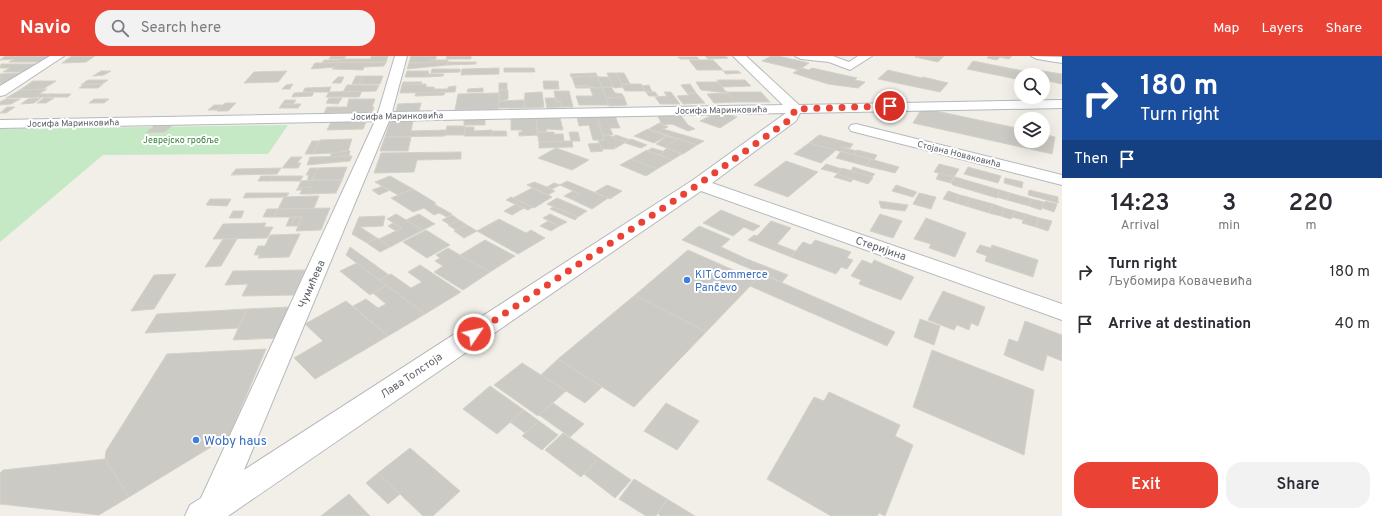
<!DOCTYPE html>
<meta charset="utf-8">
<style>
:root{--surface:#fff;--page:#f2f2f3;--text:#2b2b33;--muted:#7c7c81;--accent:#ea4335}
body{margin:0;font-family:Overpass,sans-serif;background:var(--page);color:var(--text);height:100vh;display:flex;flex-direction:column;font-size:15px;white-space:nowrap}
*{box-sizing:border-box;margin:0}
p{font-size:13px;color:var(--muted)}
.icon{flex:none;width:22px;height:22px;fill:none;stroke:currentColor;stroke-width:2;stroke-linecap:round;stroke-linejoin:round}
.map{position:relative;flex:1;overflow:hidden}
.details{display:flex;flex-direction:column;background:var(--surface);width:320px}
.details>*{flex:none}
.banner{background:#1a4fa0;color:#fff;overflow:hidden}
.buttons{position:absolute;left:1014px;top:12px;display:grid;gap:8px}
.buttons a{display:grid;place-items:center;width:36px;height:36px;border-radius:50%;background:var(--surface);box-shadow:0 4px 16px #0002;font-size:20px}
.pin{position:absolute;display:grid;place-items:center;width:34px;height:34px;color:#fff;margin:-17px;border:2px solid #fff;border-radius:50%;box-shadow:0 1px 4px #0007}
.me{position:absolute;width:44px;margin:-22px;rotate:56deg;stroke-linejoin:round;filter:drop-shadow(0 0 3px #0008)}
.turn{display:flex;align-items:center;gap:14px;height:84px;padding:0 12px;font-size:18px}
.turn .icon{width:52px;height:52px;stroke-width:2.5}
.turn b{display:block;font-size:28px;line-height:34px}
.then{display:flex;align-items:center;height:38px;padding:0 12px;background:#0003;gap:8px;font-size:15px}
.eta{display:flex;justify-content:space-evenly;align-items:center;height:68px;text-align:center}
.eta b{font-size:24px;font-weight:600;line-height:28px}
.action{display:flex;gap:8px;margin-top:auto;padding:8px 12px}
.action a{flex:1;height:46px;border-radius:16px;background:var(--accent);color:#fff;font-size:16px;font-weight:600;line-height:46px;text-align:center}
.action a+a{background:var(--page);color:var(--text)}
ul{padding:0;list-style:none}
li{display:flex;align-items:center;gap:12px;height:52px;padding:0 12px}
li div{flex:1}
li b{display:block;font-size:15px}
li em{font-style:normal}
header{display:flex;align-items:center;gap:24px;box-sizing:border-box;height:56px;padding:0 20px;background:var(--accent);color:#fff}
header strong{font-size:19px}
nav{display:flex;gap:22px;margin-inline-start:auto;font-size:14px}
.search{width:280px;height:36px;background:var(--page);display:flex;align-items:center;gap:10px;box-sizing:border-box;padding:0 14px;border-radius:16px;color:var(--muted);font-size:15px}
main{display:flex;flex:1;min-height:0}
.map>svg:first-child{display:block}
.green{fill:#c5e8c5}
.building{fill:#cccac5;stroke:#d6d1c6}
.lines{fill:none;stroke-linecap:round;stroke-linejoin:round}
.minor-casing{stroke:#b5b8bc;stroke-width:2}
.minor{fill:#fff;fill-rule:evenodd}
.route{stroke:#ea4335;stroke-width:7;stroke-dasharray:0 12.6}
.shop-dot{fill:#3f7fe0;stroke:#fff;stroke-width:1.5}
.labels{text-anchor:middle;stroke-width:4;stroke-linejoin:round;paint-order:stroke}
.far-street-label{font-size:9px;fill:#5f6368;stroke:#fff}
.far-park-label{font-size:9px;fill:#348238;stroke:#fff}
.street-label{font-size:11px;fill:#5f6368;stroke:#fff}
.shop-label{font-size:11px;fill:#366cbe;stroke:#fff;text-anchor:start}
.near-shop-label{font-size:13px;fill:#366cbe;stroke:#fff;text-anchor:start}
</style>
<header>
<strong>Navio</strong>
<div class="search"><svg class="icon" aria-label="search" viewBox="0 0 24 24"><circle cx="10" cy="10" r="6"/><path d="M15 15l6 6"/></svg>Search here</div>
<nav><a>Map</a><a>Layers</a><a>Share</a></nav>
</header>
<main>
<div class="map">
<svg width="1062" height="460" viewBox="0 0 1062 460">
<rect width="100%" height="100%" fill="#f1efe8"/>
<path class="green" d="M288,69L268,98L103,99L0,186V73Z"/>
<path class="building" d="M5,0H50L40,6H9L14,3L0,4Z
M72,0H95L86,6L62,7Z
M331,0H346L344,3H329Z
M372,0H388L386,6H338L340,3H370Z
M411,0H436V3L430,4H448V6L409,7Z
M447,0H471V3H446Z
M705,0H725L728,2L708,3Z
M771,0H778L809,7L799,14L762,5Z
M916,0H944L938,6L915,1Z
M989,0H1012L1009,3L1000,1L997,4L987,2Z
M678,1H697L699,3H680Z
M324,4H339L338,6L322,7Z
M689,4H713L723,14H697Z
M973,5L1018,14L1029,16L1027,19H1021V24L967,13Z
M386,6L384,10L364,11L363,14L332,13L336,11L311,13L315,7Z
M448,6H476V8L447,9Z
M448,6L447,9L407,13L409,7Z
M38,8L24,16H3L10,12H0L1,8Z
M499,12V18L461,19L462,13Z
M504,12H534L535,16H504Z
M801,12L809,14L812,12L857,22L855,24L865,26L858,32L828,28L793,17Z
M432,13H460V16L431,17Z
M1030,13L1062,18V28L1043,24V19H1027Z
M888,14L922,22L923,21L948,27L940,36L878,23Z
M101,15H111L104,19L93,20Z
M287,15L278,26L244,27L254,16Z
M407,15H429L427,21H405Z
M723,15H738L741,17L726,18Z
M21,17L4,28H0V18Z
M596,17L597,20L571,21L570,18Z
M607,17H616L623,31L614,32Z
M616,17H624L630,28H621Z
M428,18H444L443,20L427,21Z
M356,20H363L359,28H352Z
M363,20H383L380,28H359Z
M598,20L602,32L575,30L572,21Z
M338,21H344L341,27H332Z
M598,21H609L613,31H602Z
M88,24H108L102,28L81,29Z
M717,24H745L751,30L722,31Z
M33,25H56L43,33L20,34Z
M543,25H558L559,33H544Z
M403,26H422L421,28L402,29Z
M696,26H718L727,37L701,34Z
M499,27H507V34H499Z
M85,28H103L98,32H79Z
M293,28L290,33H282L286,29Z
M426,28V31H434V33H448V31L456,30L455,36L400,37L402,29Z
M621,28H641L646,35H625Z
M690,28L696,37H687L681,29Z
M347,29H379L376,35L343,36Z
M588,29L589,32H576L575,30Z
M649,29L652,36H646L642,30Z
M331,31L329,36H303L305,32Z
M602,31H611L615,37L622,38L624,41L606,42Z
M483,32V36H467L468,33Z
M590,32H602L609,49H579L576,40H593Z
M47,33L39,38H52L46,41L6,42L20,34Z
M499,34H508V43L499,45Z
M362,35L359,41H326L329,36Z
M554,35H569L573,51H561L560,45L556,46Z
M314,36L312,40L292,41L294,37Z
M445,36L444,39L415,40L416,37Z
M542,36L544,51L524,52L525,37Z
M646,36H655L658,40H649Z
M664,36H671L680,48H660L655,41L667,40Z
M726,36H761L770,46H735Z
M499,37L498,53L455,54L458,38Z
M687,37H696L705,47L683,48L677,40L689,39Z
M727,37L735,46L714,47L707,38Z
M51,38H71L68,41H46Z
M624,41L627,49L609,50L606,42Z
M41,42L34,47L21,48L28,43Z
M44,42H54L46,47H37Z
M329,42H342L338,48L326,47Z
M545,42H556V46L560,45L561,51L547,52Z
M6,43H20L11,48L0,49V46Z
M94,43H109L104,47H89Z
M349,43H375L372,51H374L372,56L324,57L327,51H347Z
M285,44H296L293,48H282Z
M524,44V52H498L499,45Z
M225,47H236L228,55H217Z
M421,47L419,55H396L398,48Z
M282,48H301L298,52H279Z
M214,49H223L218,54H208Z
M7,51H15L6,57H0Z
M922,52L1021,73V85H1043V78L1055,81L1052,98L913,67Z
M716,57H724L737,61L720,72L700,65Z
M657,58H680L688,69L695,73L688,75L672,68L662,69Z
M615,60L620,72H610L613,79H603L597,61Z
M577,61H597L604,84H593L589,69L579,70Z
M511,62H536L538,79L519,80V76H522V74H511Z
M536,62H560L563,74L546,73L547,76H537Z
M485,63V69H464V64Z
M413,65L411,75L446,74L445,80L385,81L390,66Z
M331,66H366L363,73L327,74Z
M659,67L668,71L663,73L704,85L697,89L649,73Z
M154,70H172L165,76L146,77Z
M447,70H465L464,79H445Z
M465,71H474V75L492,74V80H464Z
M648,73L667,80L654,87L634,80Z
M492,75H506L507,80H492Z
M537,76H554V78H563L564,85L539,86Z
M569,76H578L580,85H571Z
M603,79H608L626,86L616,92L614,91L615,93H602L598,84H604Z
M616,79L630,84L626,86L612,81Z
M819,79L853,88L850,92L841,91L857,95L854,99L809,87Z
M667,80L678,83L664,91L656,88Z
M385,81H411L408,95H380Z
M352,83L348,95L334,97L313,98L320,84Z
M631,83L647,89L641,92L625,87Z
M678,83H679L697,89L683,98L664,91Z
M312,85H320L313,98H305Z
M564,85H572L573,91L539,92V86Z
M599,87L603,95L591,96L588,88Z
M809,87L836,94L821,107L794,98Z
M556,92L589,104L572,114L538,102Z
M652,92L662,95L664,96L659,99L647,95Z
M667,92L682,98L672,104L659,99Z
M346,94L350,95L349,100L330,101L331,98Z
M647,94V95L672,104L657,113L631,103Z
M857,94L877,99L874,104L854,99Z
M841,95L854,99L871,103L866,110L836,102Z
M461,96V103L417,104L414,116L374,117L381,97Z
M352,100L350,105L307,109L310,101Z
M291,101H302L297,107H301L298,112H282Z
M631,103L657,113L646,120L620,109Z
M871,103L874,104L899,111L895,117L866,110Z
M786,105L818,116L788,141L754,129Z
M826,108L842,113L837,117L821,113Z
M939,108L959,113L954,121L934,116Z
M347,111L342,124H312L318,112Z
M853,111L875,118L872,121L851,115Z
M968,111L1001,120L998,127L964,118Z
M281,112L277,118L231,119L236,113Z
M310,112H318L312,124L307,125L309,119H306Z
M842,112L872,121L873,122L868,128L837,118Z
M939,117L954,121L950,127L936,123Z
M837,118L853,123L851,126L834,121Z
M261,120H273L270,125H258Z
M273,120H303L300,125H270Z
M390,120L413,133L398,139L375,126Z
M955,121L1000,134L997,142L953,129L951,127Z
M1005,122L1023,126L1022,132L1004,127Z
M312,124H342L336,137L308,138L312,131L298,132L301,125Z
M567,125L608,142L592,153L571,143L580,138L560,129Z
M534,126L547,131L555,135L548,139L527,129Z
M554,127L560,129L552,133L547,131Z
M607,129L622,135L610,143L595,136Z
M896,129L917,136L913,141L892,135Z
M383,130L390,134L379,139L372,134Z
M312,131L308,138H300L302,134H296L298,132Z
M532,132L548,139L552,141L534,152L513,142Z
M413,133L436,147L434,148L452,158L447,161L439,157L434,159L424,152L413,156L391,142Z
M1000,134L1010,137L1007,144L997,141Z
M1029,134L1058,141V147L1028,139Z
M573,135L580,138L571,143L564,140Z
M948,135L960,139L956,147L943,143Z
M246,137H289L286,141L243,142Z
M919,137L936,141L931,153L913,148Z
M1010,137L1032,143L1029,150L1007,144Z
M960,139L971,142L966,150L956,147Z
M319,140L314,152L278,153L284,141Z
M511,141L513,142L533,151L528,154L506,144Z
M557,142L587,155L578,161L547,148Z
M971,142L993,148L989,157L966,150Z
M210,143H231L227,150L206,149Z
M1032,143L1044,146L1041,154L1029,150Z
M879,145L908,149L905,155L881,152Z
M1045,145L1057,148L1054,156L1042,152Z
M516,148L524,152L512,159L504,155Z
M993,148L1004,152L1001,160L989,157Z
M553,151L578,161L575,164L550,153Z
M330,152L321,174L296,175L302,161H274L278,153Z
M1004,152L1015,155L1011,163L1001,160Z
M267,153H278L274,161H263Z
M721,154L760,170L753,175L744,171L733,180L703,167Z
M233,155H244L241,162H229Z
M1015,155L1026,158L1023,164L1012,161Z
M396,158L423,174L390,191L379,183L402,172L387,163Z
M419,158L435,168L423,174L406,164Z
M550,158L567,166L559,170L543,162Z
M880,158L902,165L893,182L870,175Z
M1026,158L1039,162L1036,171L1022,167Z
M452,159L459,164L450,169L442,164Z
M385,160L383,170L360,171L377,182L367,187L352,178L359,161Z
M290,161H295L291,170H286Z
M295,161H302L298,170H291Z
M926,162L966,177L955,201L929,192L931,188L914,183Z
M1039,162L1052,165L1048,175L1036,171Z
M499,163L526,177L531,174L545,182L518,198L477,175Z
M459,164L467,169L456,174L448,169Z
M548,165L559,170L551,175L540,170Z
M771,165L791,172L777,188L795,195L791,201L748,184L754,179L757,180Z
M266,167L264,171H273L267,182L213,183L223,168Z
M393,167L402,172L396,175L388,170Z
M467,169L477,175L464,182L454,175Z
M699,170L730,183L721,191L747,203L741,209L682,184Z
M426,174L450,189L427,202L403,186Z
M300,178L289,201L258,202L260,199H254L258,190H265L270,179Z
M377,182L379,183L390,191L380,196L367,187Z
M223,183H237L221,210L205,211Z
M485,184L515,200L490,216L460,199Z
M815,184L851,196L847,202L853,204L847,213L841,211L836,218L791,201L803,186L811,189Z
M980,189L991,192L992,189L1038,204L1033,221L985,205L987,200L976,196Z
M350,191L389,219L379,224L346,199Z
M448,192L460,199L490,216L463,234L434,216L443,210L435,205L440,202L436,199Z
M688,194L756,224L706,276L635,239Z
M747,203L788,219L782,226L741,209Z
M862,204L872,208L874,204L914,221L901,244L859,228L861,224L851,220Z
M357,207L379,224L387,229L370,239L340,215Z
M420,209L461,236L425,258L379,224L391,218L411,232L422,226L408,216Z
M305,214L294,239L242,240L248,228L225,229L233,215Z
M176,218L154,253L131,255L154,219Z
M762,218L895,276L887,290L750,230Z
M387,229L425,258L388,280L353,250L366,243L378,252L386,248L373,237Z
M943,235L985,251L978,270L971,267L969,274L957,269L954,274L928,264Z
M635,239L706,276L634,351L558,303Z
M346,245L388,280L315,323L294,302L323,285L305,268Z
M289,251L278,282L233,284L247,253Z
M247,253L239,272L145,277L157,258Z
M920,263L940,270L934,289L914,281Z
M1025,265L1062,279V305L1047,299L1043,315L1004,299L1009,283L1018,286Z
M266,293L229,380L129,441L105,403L106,395L167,298Z
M932,294L1034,334L1024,399L913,351Z
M558,303L602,331L585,347L541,319Z
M522,307L566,335L538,360L494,329Z
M490,330L524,354L497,378L463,353Z
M829,336L900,369L895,380L913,389L885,460L879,457L877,460H831L767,423L814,341L824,345Z
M553,347L584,368L570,381L539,359Z
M666,347L699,365L677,394L644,375Z
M524,354L539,365L525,377L510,366Z
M539,365L558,379L542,394L522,380Z
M563,377L599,402L581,421L545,394Z
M410,392L460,435L433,460H423L378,417Z
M599,402L631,424L615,442L584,418Z
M105,403L129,441L99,459L0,448V417L3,414Z
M378,417L400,438L388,448L366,427Z
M634,423L667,443L656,460H646L619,443Z
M349,438L370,460H321Z
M667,443L695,460H661L658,458Z"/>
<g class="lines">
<defs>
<path id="minor" d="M50,0H64L5,39L0,40V30Z
M395,0H407L392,56L783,49L733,0H746L799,49L1062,44V52L800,57L796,65L712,127L1062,248V264L701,135L228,460H185L190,449L201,442L375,65L0,72V64L378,57ZM786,57L693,124L244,414L389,65Z
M795,0H833L849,6L858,0H872L850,14L829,6L801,3Z
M1031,0L1062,1V7L1037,3Z
M856,68L1062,119V129L851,75L849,72L851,69Z"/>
</defs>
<use href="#minor" class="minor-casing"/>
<use href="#minor" class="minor"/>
</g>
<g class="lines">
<path class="route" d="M474,278L699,128L792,62L795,53L890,50"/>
</g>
<g class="shop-dot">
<circle cx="687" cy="224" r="4"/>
<circle cx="196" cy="384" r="4"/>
</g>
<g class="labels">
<g class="far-street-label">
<text transform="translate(721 54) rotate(-1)" y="3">Јосифа Маринковића</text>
<text transform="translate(397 60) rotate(-1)" y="3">Јосифа Маринковића</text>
<text transform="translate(73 67) rotate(-1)" y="3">Јосифа Маринковића</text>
<text transform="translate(959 98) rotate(14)" y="3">Стојана Новаковића</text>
</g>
<g class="far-park-label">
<text x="181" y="87">Јеврејско гробље</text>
</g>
<g class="street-label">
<text transform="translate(881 192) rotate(19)" y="4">Стеријина</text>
<text transform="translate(311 228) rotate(-66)" y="4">Чумићева</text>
<text transform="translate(411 319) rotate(-34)" y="4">Лава Толстоја</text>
</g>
<g class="shop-label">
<text x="695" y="222">KIT Commerce<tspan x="695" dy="13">Pančevo</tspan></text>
</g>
<g class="near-shop-label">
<text x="204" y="389">Woby haus</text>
</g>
</g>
</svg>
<div class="buttons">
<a><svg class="icon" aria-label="search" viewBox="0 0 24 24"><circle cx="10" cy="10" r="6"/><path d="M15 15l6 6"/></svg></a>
<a><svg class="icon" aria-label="layers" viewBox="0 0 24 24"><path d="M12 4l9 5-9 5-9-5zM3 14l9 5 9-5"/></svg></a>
</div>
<div class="pin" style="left:890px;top:50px;background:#d93025"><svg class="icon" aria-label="arrive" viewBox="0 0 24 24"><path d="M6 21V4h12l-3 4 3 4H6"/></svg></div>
<svg class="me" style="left:474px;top:278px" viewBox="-20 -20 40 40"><circle r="17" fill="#ea4335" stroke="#fff" stroke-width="3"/><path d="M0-11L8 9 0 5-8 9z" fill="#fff"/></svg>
</div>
<section class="details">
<div class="banner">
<div class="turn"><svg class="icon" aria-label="right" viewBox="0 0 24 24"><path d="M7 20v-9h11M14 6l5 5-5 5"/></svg><div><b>180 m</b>Turn right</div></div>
<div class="then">Then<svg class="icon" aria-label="arrive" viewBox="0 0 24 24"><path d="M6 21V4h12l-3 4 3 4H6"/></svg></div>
</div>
<div class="eta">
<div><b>14:23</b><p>Arrival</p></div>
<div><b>3</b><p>min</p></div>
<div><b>220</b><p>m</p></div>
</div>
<ul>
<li><svg class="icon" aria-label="right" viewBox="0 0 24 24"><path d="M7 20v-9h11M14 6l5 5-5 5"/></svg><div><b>Turn right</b><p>Љубомира Ковачевића</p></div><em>180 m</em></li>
<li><svg class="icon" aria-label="arrive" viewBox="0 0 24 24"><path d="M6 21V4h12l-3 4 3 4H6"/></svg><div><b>Arrive at destination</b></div><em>40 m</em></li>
</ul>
<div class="action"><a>Exit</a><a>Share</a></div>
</section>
</main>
